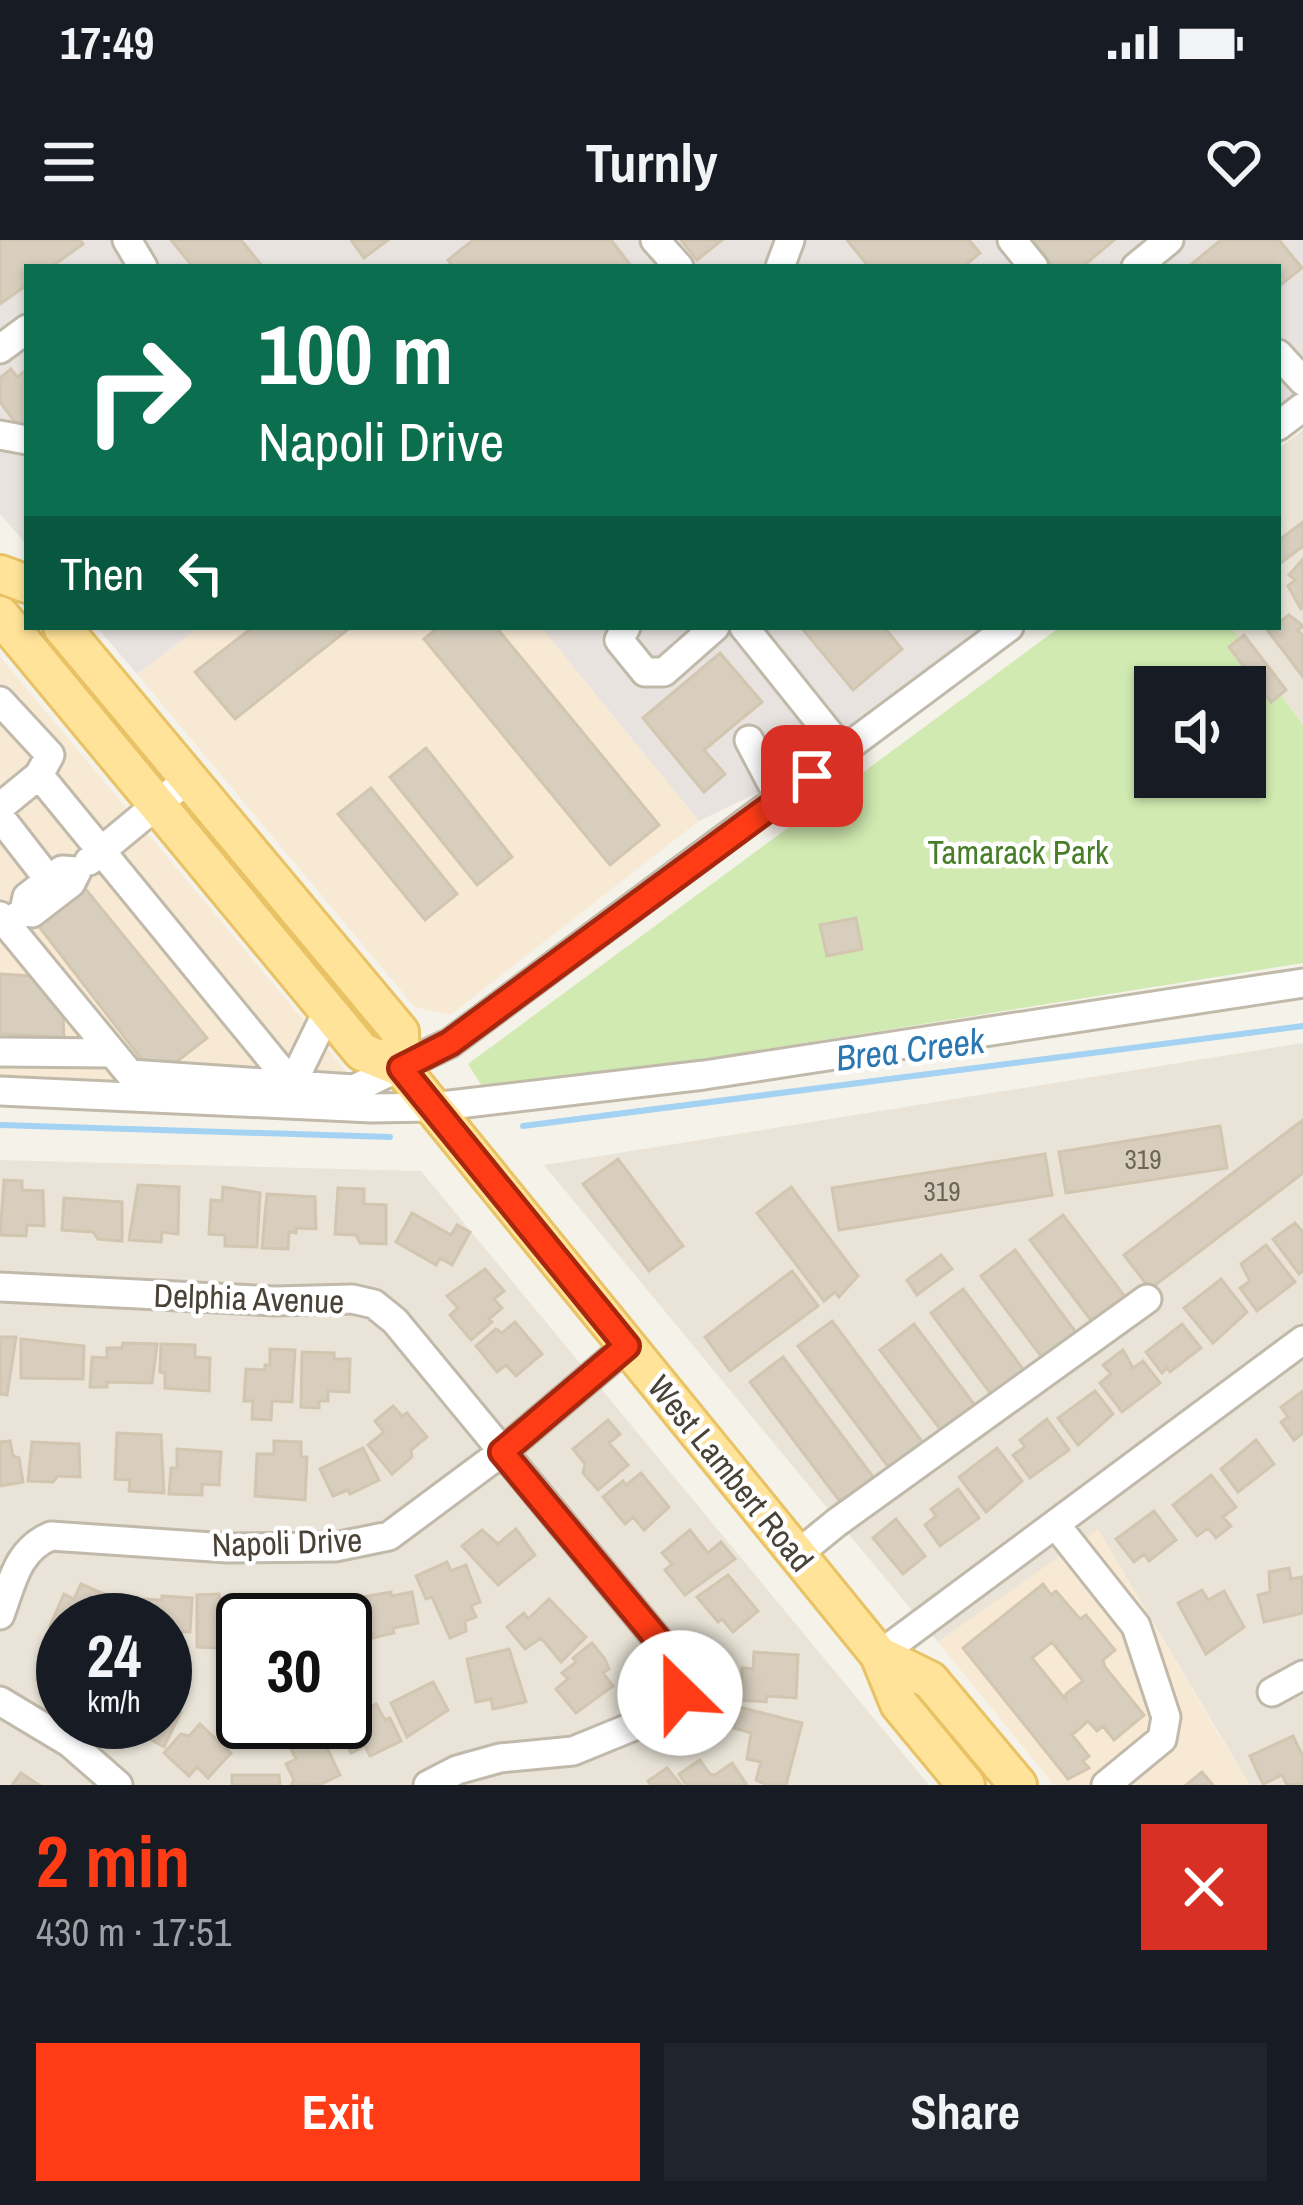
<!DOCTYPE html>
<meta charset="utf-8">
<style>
:root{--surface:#171b24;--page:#20242c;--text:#f1f3f6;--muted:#9ea1a6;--accent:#ff3c16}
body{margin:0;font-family:"Archivo Narrow",sans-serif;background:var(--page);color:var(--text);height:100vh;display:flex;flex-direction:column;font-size:45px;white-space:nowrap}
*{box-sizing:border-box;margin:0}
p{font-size:39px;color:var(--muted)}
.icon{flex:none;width:66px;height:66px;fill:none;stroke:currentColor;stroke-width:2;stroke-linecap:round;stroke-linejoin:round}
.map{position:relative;height:1545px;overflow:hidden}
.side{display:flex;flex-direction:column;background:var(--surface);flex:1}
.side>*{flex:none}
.guide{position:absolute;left:24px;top:24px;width:1257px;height:366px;border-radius:0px;box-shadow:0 3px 9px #0004;background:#0b6e4f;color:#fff;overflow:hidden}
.controls{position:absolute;left:1134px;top:426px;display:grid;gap:24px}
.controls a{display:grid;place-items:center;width:132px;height:132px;border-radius:0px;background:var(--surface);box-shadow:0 3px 9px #0004;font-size:60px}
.speed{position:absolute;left:36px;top:1353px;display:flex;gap:24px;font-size:60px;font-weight:700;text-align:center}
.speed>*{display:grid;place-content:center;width:156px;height:156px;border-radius:50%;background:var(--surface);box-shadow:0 3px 9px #0004;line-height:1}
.speed small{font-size:30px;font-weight:400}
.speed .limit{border:6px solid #111;border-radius:18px;background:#fff;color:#111}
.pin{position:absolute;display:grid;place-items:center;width:102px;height:102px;color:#fff;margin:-51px;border-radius:24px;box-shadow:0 6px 18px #0006}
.me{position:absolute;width:132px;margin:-66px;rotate:337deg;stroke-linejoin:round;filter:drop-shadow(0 0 9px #0008)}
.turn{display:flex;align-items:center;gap:42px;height:252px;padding:0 36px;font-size:54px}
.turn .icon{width:156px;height:156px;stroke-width:2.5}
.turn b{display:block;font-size:84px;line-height:102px}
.then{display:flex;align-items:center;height:114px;padding:0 36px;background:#0003;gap:24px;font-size:45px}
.round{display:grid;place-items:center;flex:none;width:126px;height:126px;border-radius:0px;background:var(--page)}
.head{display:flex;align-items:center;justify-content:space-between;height:204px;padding:0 36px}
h1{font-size:72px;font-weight:800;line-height:90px;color:var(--accent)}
.button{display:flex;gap:24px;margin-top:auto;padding:24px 36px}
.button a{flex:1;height:138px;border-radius:0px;background:var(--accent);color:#fff;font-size:48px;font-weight:800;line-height:138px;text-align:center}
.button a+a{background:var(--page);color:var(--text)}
.status{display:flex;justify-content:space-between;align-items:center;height:84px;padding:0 60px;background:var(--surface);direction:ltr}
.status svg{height:33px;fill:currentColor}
header{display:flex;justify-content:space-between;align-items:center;height:156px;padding:0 36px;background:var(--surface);font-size:54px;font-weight:800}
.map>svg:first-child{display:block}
.residential{fill:#e9e4d7;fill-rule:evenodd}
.commercial{fill:#f7e9d4}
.industrial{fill:#e8e3de}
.green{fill:#d0eab1;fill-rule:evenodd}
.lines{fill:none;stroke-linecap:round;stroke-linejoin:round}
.stream{stroke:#a4d2f3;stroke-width:6}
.building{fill:#d7cebe;stroke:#d2c6b1;stroke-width:3;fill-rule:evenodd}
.minor-casing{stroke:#c1baab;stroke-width:33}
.major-casing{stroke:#e8c264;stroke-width:42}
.minor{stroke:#fff;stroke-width:27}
.major{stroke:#ffe398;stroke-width:36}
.route-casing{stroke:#a6270e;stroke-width:30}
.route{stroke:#ff3c16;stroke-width:21}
.labels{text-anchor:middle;stroke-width:9;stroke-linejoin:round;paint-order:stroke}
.number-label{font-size:27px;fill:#6c6559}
.park-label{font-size:33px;fill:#477e27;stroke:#fff}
.street-label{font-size:33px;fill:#494237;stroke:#fff}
.water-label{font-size:36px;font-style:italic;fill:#2b77b2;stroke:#fff}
</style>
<div class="status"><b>17:49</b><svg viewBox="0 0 49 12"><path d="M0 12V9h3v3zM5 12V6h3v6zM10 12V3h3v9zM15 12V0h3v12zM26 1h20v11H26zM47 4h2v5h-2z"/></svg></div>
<header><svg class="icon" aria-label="menu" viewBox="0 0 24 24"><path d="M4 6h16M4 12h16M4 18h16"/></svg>Turnly<svg class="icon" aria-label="heart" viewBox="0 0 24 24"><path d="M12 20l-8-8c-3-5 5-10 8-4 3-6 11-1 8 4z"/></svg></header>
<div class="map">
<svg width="1303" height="1545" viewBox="0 0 1303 1545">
<rect width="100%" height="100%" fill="#f5f2e9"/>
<path class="residential" d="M1303,190V485L1231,387H1278V209Z
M1303,803V1545H1250L1098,1290L938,1402L544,925Z
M0,920L421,931L929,1545H0ZM63,1380H165V1482H63ZM243,1380H345V1482H243Z"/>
<path class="commercial" d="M199,387H541L699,581L450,775L415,767L137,434Z
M0,417L365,854L0,841Z
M1098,1289L1220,1497L1250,1545H1054L938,1402Z"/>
<path class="industrial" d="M0,0H1303V156L1278,175V27H27V305L0,274Z
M97,387H199L137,434Z
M541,387H1004L843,512L699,581Z"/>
<path class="green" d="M1060,387H1231L1303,485V723L487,854L468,824ZM1155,447H1245V537H1155Z"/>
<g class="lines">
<path class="stream" d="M0,885L390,897
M523,886L1303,786"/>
</g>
<path class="building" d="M0,0H80L83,4L51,27H27V45L0,64Z
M171,0H241L263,27H193Z
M351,0H388L364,18Z
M473,0H611L632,27H453L448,20Z
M681,0H722L697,20Z
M847,0H969L980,13L963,27H869Z
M1032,0H1114L1082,27H1054Z
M1221,0H1279L1302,28L1278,47V27H1188Z
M11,129L17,137L27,130V198L0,162V138Z
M1303,282V306L1278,325V301Z
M1303,319V368L1301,369L1288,346L1295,340L1289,335Z
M1289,375L1303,386L1298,390L1303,396V437L1268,391Z
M253,387H351L235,479L195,432Z
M439,387H496L659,585L610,625L424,399Z
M801,387H884L902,409L853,450Z
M1244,395L1286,450L1271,462L1229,407Z
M720,413L762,462L704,510L725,534L704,552L643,478Z
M426,508L512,617L477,645L390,537Z
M371,548L457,654L425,680L338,574Z
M83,646L207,798L175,823L142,820L37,684Z
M856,678L862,709L827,716L820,685Z
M0,734L32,736L63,776L64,797L0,794Z
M1303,880V933L1150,1049L1124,1015Z
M1220,886L1227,928L1066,953L1059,912Z
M1045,914L1052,955L839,990L832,948Z
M618,919L683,1006L649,1031L583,944Z
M4,940L22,941V950L43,951L44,986L27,985L26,996L0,995Z
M138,945L179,947L178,994L162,992L161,1002L129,1000Z
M223,947L260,953L257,1007L225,1006V995L209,994L211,960L222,961Z
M791,947L858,1036L839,1057L835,1052L824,1061L757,973Z
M338,948L364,949V964L386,965V1004L360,1003L356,995L335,994Z
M267,954L315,957L316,989L296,988V993L289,992L288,1009L262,1008Z
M64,958L122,962V1001L98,999L93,992L62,990Z
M412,973L451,995L457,985L470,992L452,1025L440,1018L436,1025L396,1002Z
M1063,975L1129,1062L1096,1087L1030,1000Z
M1295,983L1303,992V1031L1299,1034L1273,999Z
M1266,1005L1295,1042L1257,1071L1240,1048L1250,1041L1241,1024Z
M1015,1010L1080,1098L1046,1123L981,1036Z
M941,1015L952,1029L917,1055L907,1040Z
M485,1029L504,1051L494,1059L502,1068L489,1079L492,1082L471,1100L450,1075L458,1068L447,1056Z
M792,1031L818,1066L730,1131L705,1097Z
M1221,1039L1247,1072L1213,1103L1184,1068Z
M963,1049L1029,1137L996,1161L931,1073Z
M832,1081L929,1211L895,1236L798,1106Z
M515,1082L542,1114L516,1136L506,1125L497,1132L476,1106L496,1089L502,1093Z
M914,1084L980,1172L946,1197L880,1110Z
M1182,1084L1201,1108L1170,1132L1167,1128L1162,1133L1146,1112Z
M0,1097H16L7,1155L0,1154Z
M21,1099L84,1106L83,1139L21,1138Z
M123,1103L157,1104L152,1143L107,1142V1147H90L92,1117L107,1118V1108H122Z
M161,1104L195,1105V1117L210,1118L209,1151L165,1148V1133L160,1132Z
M270,1109L295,1110L292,1162L272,1161L271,1180L252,1179L253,1161H244L246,1129L265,1130V1125H270Z
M1123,1110L1133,1128L1143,1121L1160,1143L1122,1172L1100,1143L1111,1134L1103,1125Z
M302,1112L334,1113V1119H350L349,1152L328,1151V1161H319V1168L301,1167Z
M783,1117L880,1246L847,1271L750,1142Z
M1095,1151L1113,1174L1078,1205L1058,1178Z
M1303,1151V1193L1294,1200L1281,1182L1288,1177L1281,1167Z
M393,1166L402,1176L407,1173L427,1197L411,1210L412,1217L392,1234L368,1205L384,1192L375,1181Z
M1047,1179L1069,1210L1030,1238L1013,1215L1025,1207L1020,1200Z
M608,1180L620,1194L609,1203L628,1225L598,1250L583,1233L585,1224L573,1209Z
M117,1193L161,1195L164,1253L129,1251L130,1240L115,1239Z
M1256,1200L1274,1224L1238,1252L1221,1229Z
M10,1201L13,1216L19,1218L23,1242L0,1246V1202Z
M274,1201L301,1202V1217H307L305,1260L255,1256L257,1214H274Z
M32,1202L79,1204L80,1237L58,1236L53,1242L28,1241Z
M363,1208L379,1240L350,1254L348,1250L333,1256L320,1229Z
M997,1208L1022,1241L986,1272L959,1237Z
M177,1209L221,1212L219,1245L202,1244V1255L169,1254L171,1228H177Z
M641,1233L669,1267L644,1290L633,1277L625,1284L603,1257L623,1241L626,1245Z
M1211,1235L1236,1267L1223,1277L1231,1286L1216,1298L1208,1288L1197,1296L1173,1265Z
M958,1249L979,1278L940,1306L925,1285L936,1276L931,1269Z
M1154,1271L1176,1300L1149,1321L1144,1314L1134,1322L1116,1299Z
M896,1279L925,1316L903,1334L873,1298Z
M516,1289L535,1315L498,1345L462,1306L482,1290L498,1304Z
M690,1290L708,1313L721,1302L735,1319L685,1355L665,1330L672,1324L662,1313Z
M447,1322L451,1331L466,1325L480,1362L471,1366L476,1377L465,1381L466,1391L450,1398L432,1357L426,1359L416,1336Z
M1289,1328L1291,1339L1302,1337L1303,1373L1264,1382L1258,1355L1270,1352L1269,1332Z
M728,1335L758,1371L733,1392L722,1379L718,1382L697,1357Z
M81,1344L111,1357L104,1373L119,1380H63V1392L50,1386L64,1354L74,1359Z
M1043,1344L1051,1355L1056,1351L1080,1379L1086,1375L1115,1410L1103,1420L1105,1427L1144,1475L1114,1500L1103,1486L1097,1491L1088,1481L1072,1495L1089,1516L1083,1521L1089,1528L1068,1539L963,1408ZM1052,1402L1083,1441L1066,1454V1460L1032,1418Z
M1202,1350L1208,1360L1224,1351L1244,1387L1206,1414L1178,1363Z
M391,1352V1356L412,1352L418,1383L393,1388L394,1393L373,1398L363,1357Z
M219,1354L224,1378H245L243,1409L197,1407V1355Z
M162,1356L192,1358L190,1392L165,1391V1380H142L141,1359L162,1360Z
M281,1358H307V1380H255L281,1375Z
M549,1359L586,1397L561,1422L541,1398L525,1409L507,1387L524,1373L528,1379Z
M310,1368L343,1369V1374L360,1375L359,1422H345V1380H311Z
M51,1392L63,1398V1453L51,1448L58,1422L41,1415Z
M592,1403L605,1419L609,1429L603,1433L613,1446L576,1473L556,1449L568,1439L562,1433L576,1422L573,1418Z
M509,1409L526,1462L493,1469L491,1459L476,1462L467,1419Z
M754,1412L798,1415L796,1458L767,1456L766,1462L741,1460L742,1428L753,1429Z
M433,1442L448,1470L407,1497L391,1463Z
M360,1457L366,1469L376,1464L385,1480L390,1478L401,1501L370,1516L365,1506L351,1513L336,1482H345V1464Z
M165,1463L181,1472L164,1507L141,1494L140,1486L133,1482H165Z
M739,1467L802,1483L786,1545H767L756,1540L761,1522L747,1519L751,1493L734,1488Z
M200,1484L231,1513L208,1538L197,1527L189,1536L164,1513L181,1494L189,1496Z
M320,1493L340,1535L319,1545H291L294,1540L286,1524L296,1519L290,1507Z
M1293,1496L1303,1516V1544L1287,1545L1282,1535L1263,1544L1250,1516Z
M700,1520L710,1534L715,1535L732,1523L747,1545H686L679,1534Z
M667,1528L681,1545H651L648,1541Z
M1202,1532L1213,1545H1186Z
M21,1533L39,1545H12Z
M232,1535H279L280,1545H232Z"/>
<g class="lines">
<defs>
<path id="minor" d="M127,0L143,27
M655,0L679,27
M1012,0L1034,27
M780,27L790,0
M1136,27L1169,0
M0,109L27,89
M1278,114L1303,141
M1278,186L1303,167
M0,195L27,200
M626,387L619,400L645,432H664L715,387
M744,387L844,512
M0,461L50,515L39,535
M749,500L780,559
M0,567L39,535L292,844
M0,577L49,640
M89,621L188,539
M0,676L130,834L354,849L450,803L1009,387
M7,684L24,671L32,673L71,643L77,631L62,630L27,657L24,671
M0,812L112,813
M292,844L328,770
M0,851L372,868L433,867L704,835L1303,743
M0,1047L275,1061L352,1059L374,1064L395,1081L668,1412C678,1435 682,1448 671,1471L573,1511L500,1518L457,1530L428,1545
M1056,1285L1136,1386L1166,1477L1162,1499L1106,1545
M798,1314L836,1283L1147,1059
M0,1375C12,1343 17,1310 51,1296L227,1308L335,1307L389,1296L502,1212L627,1106
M879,1415L1303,1100
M1272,1452L1303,1435
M0,1461L70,1503L118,1545"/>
<path id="major" d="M0,334L27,344
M0,375L362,812L401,828L879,1415L899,1464L966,1545
M62,387L400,792L401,828
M879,1415L930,1440L1018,1545"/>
</defs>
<use href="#minor" class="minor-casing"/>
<use href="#major" class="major-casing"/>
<use href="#minor" class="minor"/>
<use href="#major" class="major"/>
</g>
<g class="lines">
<defs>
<path id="route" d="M680,1453L668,1412L502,1212L627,1106L401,828L450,803L812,536"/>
</defs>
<use href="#route" class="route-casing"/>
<use href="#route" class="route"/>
</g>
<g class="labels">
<g class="number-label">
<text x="1143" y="929">319</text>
<text x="942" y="961">319</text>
</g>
<g class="park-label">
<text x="1018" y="624">Tamarack Park</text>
</g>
<g class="street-label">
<text transform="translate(249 1058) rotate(2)" y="12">Delphia Avenue</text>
<text transform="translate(731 1233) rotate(51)" y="12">West Lambert Road</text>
<text transform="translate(287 1302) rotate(-2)" y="12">Napoli Drive</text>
</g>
<g class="water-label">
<text transform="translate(910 809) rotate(-7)" y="13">Brea Creek</text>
</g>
</g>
</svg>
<div class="controls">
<a><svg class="icon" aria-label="sound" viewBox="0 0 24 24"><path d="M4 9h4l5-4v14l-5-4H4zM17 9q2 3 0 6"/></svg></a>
</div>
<div class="speed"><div>24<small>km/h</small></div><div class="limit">30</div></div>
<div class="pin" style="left:812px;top:536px;background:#d93025"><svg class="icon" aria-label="arrive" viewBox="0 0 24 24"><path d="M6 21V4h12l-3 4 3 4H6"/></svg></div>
<svg class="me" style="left:680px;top:1453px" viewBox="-20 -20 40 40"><circle r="19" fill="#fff"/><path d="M0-13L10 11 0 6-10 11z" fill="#ff3c16"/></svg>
<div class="guide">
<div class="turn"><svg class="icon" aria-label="right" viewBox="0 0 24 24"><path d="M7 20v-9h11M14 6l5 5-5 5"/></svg><div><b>100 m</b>Napoli Drive</div></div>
<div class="then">Then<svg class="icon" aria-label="left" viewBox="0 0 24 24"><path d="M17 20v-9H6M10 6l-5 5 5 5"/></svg></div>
</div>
</div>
<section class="side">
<div class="head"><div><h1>2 min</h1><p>430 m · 17:51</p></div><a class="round" style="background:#d93025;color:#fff"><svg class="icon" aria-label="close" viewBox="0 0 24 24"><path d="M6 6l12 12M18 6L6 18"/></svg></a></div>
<div class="button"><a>Exit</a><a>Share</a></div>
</section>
